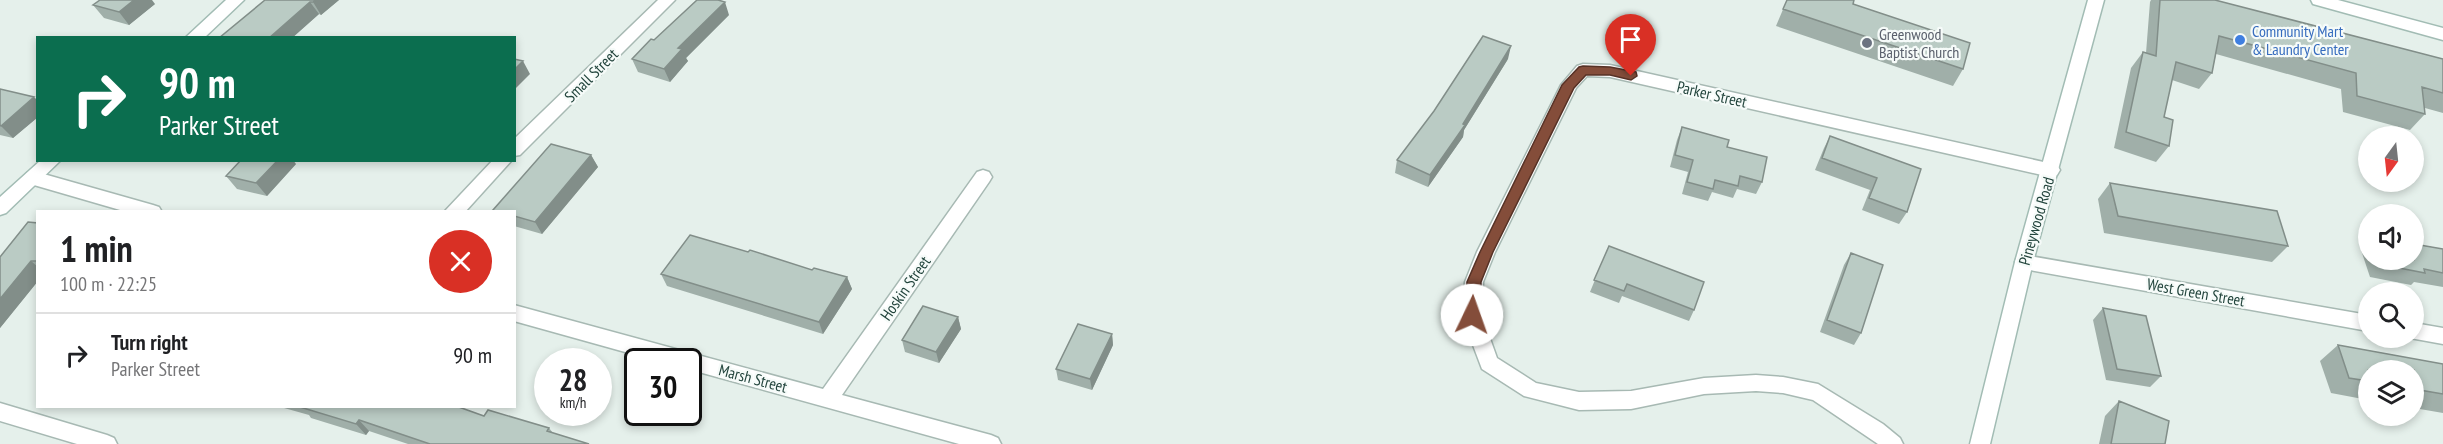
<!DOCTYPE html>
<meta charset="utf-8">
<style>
:root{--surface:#fff;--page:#f6f6f6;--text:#202124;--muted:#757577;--line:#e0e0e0}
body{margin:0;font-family:"PT Sans Narrow",sans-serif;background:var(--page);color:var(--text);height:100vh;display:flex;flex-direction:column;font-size:22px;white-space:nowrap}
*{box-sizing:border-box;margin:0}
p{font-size:20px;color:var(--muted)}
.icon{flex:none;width:33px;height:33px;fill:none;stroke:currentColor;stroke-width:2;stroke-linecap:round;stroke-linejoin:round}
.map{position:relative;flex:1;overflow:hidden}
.details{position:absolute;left:36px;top:210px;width:480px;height:198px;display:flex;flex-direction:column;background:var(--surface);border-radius:0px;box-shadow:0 3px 9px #0003}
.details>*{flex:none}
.hud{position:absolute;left:36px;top:36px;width:480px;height:126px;border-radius:0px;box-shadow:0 3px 9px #0003;background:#0b6e4f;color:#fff;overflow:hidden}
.needle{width:39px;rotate:195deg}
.fabs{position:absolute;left:2358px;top:126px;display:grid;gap:12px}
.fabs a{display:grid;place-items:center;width:66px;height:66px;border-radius:50%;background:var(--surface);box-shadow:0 3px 9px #0003;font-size:30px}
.speed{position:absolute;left:534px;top:348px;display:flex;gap:12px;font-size:30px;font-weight:700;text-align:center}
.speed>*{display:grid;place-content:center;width:78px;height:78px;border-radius:50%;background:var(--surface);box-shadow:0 3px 9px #0003;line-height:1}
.speed small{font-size:15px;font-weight:400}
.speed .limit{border:3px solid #111;border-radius:9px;background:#fff;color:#111}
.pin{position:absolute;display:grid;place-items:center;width:51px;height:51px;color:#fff;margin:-62px -26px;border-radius:50% 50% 50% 0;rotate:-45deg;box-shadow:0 0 6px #0007}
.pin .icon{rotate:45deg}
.me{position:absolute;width:66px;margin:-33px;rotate:3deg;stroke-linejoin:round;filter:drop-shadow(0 0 4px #0008)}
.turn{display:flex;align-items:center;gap:21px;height:126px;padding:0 24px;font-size:27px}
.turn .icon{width:78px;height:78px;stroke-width:2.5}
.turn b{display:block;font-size:42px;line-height:51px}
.round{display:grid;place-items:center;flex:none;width:63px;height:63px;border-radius:32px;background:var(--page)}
.headline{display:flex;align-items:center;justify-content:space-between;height:102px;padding:0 24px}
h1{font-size:36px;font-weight:600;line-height:45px}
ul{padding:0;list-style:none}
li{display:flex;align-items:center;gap:18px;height:84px;padding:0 24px;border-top:2px solid var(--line)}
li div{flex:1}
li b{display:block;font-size:22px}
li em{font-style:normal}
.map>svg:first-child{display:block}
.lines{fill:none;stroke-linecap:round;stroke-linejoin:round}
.street-casing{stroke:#a7b9b3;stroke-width:3}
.secondary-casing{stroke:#a2bcb4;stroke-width:3}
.street{fill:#fff;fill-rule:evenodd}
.secondary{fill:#fff;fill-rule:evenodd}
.wall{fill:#a0afa9}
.shaded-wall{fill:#828e89}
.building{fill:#bacbc4;stroke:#828e89;stroke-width:1.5}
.route{fill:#844d3a;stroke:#563226;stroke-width:1.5}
.shop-dot{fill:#3f7fe0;stroke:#f6fbf9;stroke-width:2}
.worship-dot{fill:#6b7280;stroke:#f6fbf9;stroke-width:2}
.labels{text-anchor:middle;stroke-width:4.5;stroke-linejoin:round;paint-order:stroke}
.shop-label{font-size:16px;fill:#366cbe;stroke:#f6fbf9;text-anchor:start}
.worship-label{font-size:16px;fill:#5b616d;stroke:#f6fbf9;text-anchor:start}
.street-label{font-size:16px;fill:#22443c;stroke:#f6fbf9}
</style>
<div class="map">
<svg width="2443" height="444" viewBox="0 0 2443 444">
<rect width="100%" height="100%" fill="#e5f0eb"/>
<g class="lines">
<defs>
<path id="street" d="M658,0H675L520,155L514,156V139Z
M1583,64L1610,65L2057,165L2060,170L2057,175L2051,177L1610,77L1587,76L1576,88L1495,252L1483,282L1482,316L1497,358L1536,383L1579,392L1631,391L1704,378L1756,375L1783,377L1818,384L1883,424L1900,438L1903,444H1878L1813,400L1783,393L1756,391L1704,394L1631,409L1579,410L1524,396L1482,369L1462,316L1465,282L1477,252L1561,85L1577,66Z
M493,160H512L465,212H444Z
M983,170L989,172L992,177L989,182L842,395L991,435L998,438L1001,444H959L688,369V362H661L514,321V305L823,389L977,172Z
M33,171L153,205L159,207L162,212H127L27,183L24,178L27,173Z
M2024,255L2368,315V331L2024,269L2017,267L2015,262L2017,257Z
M2414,323L2443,328V344L2410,338H2414Z
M0,403L107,435L114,438L117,444H77L0,421Z"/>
<path id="secondary" d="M226,0H244L204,38H185Z
M2088,0H2104L2033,262L1990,444H1970L2015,262Z
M2311,0H2338L2443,28V40L2313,4Z
M41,160H61L6,213L0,215V197Z"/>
</defs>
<use href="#street" class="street-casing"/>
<use href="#secondary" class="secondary-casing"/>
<use href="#street" class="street"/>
<use href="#secondary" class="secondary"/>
</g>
<path class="wall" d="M265,0H339L321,15L319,14L292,38H219Z
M1787,0L1853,4L1963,69L1953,86L1776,26Z
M2151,0H2215L2443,59V113L2425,108V114L2410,130L2343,112L2341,89L2216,54L2212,73L2199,89L2172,80L2164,117L2169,146L2156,162L2114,148L2131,68L2143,52L2146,53L2150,2Z
M155,4L129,25L104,18L93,5Z
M729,15L686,58L688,61L670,82L638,72L632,59L654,40Z
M1508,59L1464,130L1463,137L1428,187L1395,173L1397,160Z
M0,89L38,101V117L13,138L0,135Z
M1682,127L1727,147L1762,182L1756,194L1737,189L1733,198L1712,192L1708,201L1682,194L1688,172L1670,167L1677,140Z
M1830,136L1921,169L1907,212L1899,224L1862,210L1870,190L1815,170L1824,148Z
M591,155L598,167L542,234L514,226V212H494L493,210Z
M296,164L267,196L237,189L226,176Z
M2110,183L2288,246L2272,262L2104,233L2098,199Z
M38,223V281L0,328V257Z
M2368,242V260H2414L2443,249V287L2414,282L2411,285L2370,277L2361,250Z
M1609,246L1694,310L1689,321L1622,296L1619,303L1590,292Z
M748,252L812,270L847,277L852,289L823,334L667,286L661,274Z
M1851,253L1861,333L1854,345L1820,332L1844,265Z
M2103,308L2161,376L2150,387L2106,380L2093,320Z
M958,317L961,329L939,363L905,352L902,340Z
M1112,334L1113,345L1092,390L1058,380L1056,369Z
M2338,345L2443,364V413L2414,408V370H2368V400L2331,393L2320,361Z
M2119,401L2165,444H2099L2105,416Z
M277,406H456L484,416L549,428L553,433L589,444H408L369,431L366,435L311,418L309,415Z"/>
<path class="shaded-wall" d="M134,0H152L155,4L129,25L119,12Z
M316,0H339L321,15L313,2Z
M310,2L319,14L292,38H269Z
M725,2L729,15L686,58L688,61L670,82L664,69L678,48Z
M1511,46L1508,59L1464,130L1463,137L1428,187L1430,175Z
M523,61L530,74L514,90V70Z
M34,97L38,101V117L13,138L1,126Z
M591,155L598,167L542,234L535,222Z
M278,160H293L296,164L267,196L256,183Z
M31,261L38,267V281L0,328V299Z
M847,277L852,289L823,334L819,322Z
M958,317L961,329L939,363L936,352Z
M1112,334L1113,345L1092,390L1090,379Z
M359,420L369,431L366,435L356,424Z"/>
<path class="building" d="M100,0H134L119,12L93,5Z
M265,0H316L313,2H310L269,38H219Z
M697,0H718L725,2L678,48L682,49L664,69L632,59L651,39L654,40Z
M1787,0H1854L1853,4L1970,43L1963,69L1783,9Z
M2160,0H2215L2443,59V93L2422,87L2425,114L2357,96L2356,73L2219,36L2212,73L2176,62L2164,117L2173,120L2169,146L2126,132L2143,52L2156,56Z
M1483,36L1511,46L1463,124L1465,125L1430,175L1397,160L1434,111Z
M514,59L523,61L514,70Z
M0,89L34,97L1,126L0,125Z
M1682,127L1729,140L1727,147L1767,157L1762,182L1740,176L1738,186L1715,180L1713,189L1687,182L1693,160L1675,155Z
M1830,136L1921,169L1907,212L1869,198L1877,178L1822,158Z
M551,144L591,155L535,222L514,216V212H499L493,210Z
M241,160H278L256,183L226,176Z
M2110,183L2277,211L2288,246L2118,216Z
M28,222L38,223V261H31L0,299V257Z
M690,235L748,252L750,250L812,270L814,268L847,277L819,322L661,274Z
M2414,244L2443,249V273L2424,269L2425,273L2384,265L2381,260H2414Z
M1609,246L1704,282L1694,310L1627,284L1624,291L1594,280Z
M1851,253L1883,265L1861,333L1827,320Z
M923,306L958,317L936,352L902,340Z
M2103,308L2146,316L2161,376L2117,369Z
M1078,324L1112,334L1090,379L1056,369Z
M2338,345L2443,364V394L2414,389V370H2368V381L2349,378Z
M2119,401L2169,421L2165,444H2111Z
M456,406L484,416L488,410L549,428L547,431L589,444H430L359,420L356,424L300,407Z"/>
<path class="route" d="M1583,66L1610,67L1636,72L1637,76L1631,80L1610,75H1586L1574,88L1493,252L1481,282L1480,315L1477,320H1467L1465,315L1467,282L1480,252L1562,85L1579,67Z"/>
<circle class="shop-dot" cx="2240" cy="40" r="6"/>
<circle class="worship-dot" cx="1867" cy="43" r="6"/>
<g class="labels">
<g class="shop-label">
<text x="2252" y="37">Community Mart<tspan x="2252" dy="18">&amp; Laundry Center</tspan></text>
</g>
<g class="worship-label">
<text x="1879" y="40">Greenwood<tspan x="1879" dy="18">Baptist Church</tspan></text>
</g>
<g class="street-label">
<text transform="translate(591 75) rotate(-45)" y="6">Small Street</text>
<text transform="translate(1712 94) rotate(13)" y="6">Parker Street</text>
<text transform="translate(2036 221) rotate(-74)" y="6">Pineywood Road</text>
<text transform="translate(905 288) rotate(-55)" y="6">Hoskin Street</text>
<text transform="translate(2196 292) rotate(10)" y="6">West Green Street</text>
<text transform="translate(753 378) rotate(15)" y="6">Marsh Street</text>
</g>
</g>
</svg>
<div class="fabs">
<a><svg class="needle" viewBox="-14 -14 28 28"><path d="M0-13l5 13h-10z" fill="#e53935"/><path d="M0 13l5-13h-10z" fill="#757577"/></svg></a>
<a><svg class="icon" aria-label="sound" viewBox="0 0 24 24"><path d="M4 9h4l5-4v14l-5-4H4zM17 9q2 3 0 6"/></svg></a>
<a><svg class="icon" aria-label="search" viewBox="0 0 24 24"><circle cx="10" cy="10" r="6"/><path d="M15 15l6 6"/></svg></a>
<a><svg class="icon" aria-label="layers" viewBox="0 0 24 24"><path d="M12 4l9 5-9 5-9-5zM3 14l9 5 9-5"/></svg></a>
</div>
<div class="speed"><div>28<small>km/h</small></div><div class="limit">30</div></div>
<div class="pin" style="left:1631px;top:76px;background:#d93025"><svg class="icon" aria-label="arrive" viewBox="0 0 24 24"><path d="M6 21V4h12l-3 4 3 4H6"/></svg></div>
<svg class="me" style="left:1472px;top:315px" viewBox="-20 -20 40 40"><circle r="19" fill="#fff"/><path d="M0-13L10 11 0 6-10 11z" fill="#844d3a"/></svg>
<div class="hud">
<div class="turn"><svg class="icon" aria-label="right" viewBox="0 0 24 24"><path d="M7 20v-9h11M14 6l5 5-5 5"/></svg><div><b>90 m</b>Parker Street</div></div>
</div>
<section class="details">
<div class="headline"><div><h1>1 min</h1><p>100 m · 22:25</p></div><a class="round" style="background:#d93025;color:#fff"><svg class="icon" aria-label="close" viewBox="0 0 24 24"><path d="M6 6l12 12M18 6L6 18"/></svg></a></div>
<ul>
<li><svg class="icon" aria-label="right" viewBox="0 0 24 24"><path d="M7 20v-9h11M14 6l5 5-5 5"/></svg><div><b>Turn right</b><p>Parker Street</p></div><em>90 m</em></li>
</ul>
</section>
</div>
